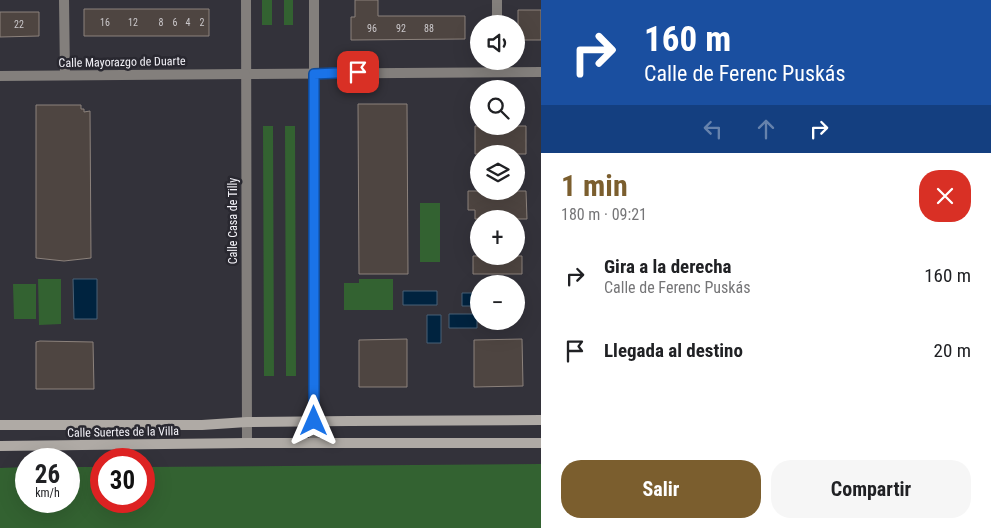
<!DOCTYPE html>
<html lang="es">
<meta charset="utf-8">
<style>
:root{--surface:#fff;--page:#f6f6f6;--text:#202124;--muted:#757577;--accent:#7b5e2e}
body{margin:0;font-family:"Roboto Condensed",sans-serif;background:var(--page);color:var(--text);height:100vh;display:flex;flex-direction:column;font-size:19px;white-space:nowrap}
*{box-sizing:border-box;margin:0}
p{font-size:16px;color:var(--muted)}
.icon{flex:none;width:28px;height:28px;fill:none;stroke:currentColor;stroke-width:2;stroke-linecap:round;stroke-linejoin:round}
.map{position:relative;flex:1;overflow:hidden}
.panel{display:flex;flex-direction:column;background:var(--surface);width:450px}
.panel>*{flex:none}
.top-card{background:#1a4fa0;color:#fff;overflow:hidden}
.fabs{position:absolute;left:470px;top:15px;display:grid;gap:10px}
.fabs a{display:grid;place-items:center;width:55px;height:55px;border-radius:50%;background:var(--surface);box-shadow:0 5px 20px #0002;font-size:25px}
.speed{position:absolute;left:15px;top:448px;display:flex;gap:10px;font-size:25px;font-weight:700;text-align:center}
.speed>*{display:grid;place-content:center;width:65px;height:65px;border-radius:50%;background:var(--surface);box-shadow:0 5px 20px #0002;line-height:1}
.speed small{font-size:12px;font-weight:400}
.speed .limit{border:8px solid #d22;background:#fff;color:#111}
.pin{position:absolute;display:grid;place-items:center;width:42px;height:42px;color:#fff;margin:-21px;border-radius:10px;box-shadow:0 2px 8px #0006}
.me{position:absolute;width:55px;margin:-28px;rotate:0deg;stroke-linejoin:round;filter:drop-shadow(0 0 4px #0008)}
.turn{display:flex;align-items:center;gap:18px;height:105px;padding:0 20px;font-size:22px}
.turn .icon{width:65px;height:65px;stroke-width:2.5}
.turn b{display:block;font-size:35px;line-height:42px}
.lanes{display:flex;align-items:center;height:48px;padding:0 20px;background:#0003;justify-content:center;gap:25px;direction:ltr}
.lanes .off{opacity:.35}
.round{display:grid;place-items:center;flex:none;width:52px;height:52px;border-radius:20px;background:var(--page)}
.overview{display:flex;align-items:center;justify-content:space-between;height:85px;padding:0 20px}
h1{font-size:30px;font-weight:700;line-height:38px;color:var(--accent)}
.cta{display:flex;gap:10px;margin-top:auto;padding:10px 20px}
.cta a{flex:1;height:58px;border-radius:20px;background:var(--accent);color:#fff;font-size:20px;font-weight:700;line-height:58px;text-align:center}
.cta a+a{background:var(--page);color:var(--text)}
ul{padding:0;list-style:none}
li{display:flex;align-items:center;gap:15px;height:75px;padding:0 20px}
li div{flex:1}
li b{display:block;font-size:19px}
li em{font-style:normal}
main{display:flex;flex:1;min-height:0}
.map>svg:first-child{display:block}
.green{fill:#336231}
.water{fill:#00233f;stroke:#496176}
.building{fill:#4e4541;stroke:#8c827c}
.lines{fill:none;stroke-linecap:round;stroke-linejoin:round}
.minor{stroke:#837f7c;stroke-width:10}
.tertiary{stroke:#837f7c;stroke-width:10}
.secondary{stroke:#afaaa5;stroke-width:10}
.route-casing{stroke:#114b97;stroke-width:12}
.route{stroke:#1a73e8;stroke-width:9}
.labels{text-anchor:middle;stroke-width:5;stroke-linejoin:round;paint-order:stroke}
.number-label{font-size:10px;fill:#cac7ca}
.street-label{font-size:12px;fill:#f3f2f8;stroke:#292830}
</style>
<main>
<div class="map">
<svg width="541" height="528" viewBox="0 0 541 528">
<rect width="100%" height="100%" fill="#33323a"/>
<path class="green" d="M262,0H272V25H262Z
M284,0H293V25H284Z
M263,126H273L274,376H264Z
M285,126H295L296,376H286Z
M420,203H440V262H420Z
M38,279H61V324L39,325Z
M359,279H393V310H344V283H359Z
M13,284H36V319H14Z
M541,464V528H0V468L26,467V501H69V467H101V501H144V467Z"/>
<path class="water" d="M73,279H97V319H74Z
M403,291H437V305H403Z
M462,293H479V306H462Z
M449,314H477V328H449Z
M427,315H441V343H427Z"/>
<path class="building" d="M355,0H378V16H465V39L351,40V17H355Z
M84,9H209V36H84Z
M518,10H541V40H518Z
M0,12H39V36L0,37Z
M358,104H407L408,274H359Z
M36,105H81V109H84V112L90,111L91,258L64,261L36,258Z
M475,126H526V154H475Z
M468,191H526L527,219H475V210H468Z
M473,256H522V274H473Z
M407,339V387H359V340Z
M522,339L523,386L474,387V340Z
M40,341L93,342L94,389H36V342Z"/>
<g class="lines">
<path class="minor" d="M64,0L65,75
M246,0L247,443
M314,0V443
M497,0V24
M497,61V72
M245,74L541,72"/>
<path class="tertiary" d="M0,76L245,74"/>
<path class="secondary" d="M0,425H202L247,422L349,421L541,420
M0,446L247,443H541"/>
</g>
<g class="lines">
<defs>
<path id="route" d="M314,421V74L358,72"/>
</defs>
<use href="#route" class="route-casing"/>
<use href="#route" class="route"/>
</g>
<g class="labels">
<g class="number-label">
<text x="105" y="26">16</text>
<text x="133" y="26">12</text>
<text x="161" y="26">8</text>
<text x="175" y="26">6</text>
<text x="188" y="26">4</text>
<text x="202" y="26">2</text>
<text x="19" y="28">22</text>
<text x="372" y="32">96</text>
<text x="401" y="32">92</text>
<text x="429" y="32">88</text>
</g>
<g class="street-label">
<text transform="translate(122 62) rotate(-1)" y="4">Calle Mayorazgo de Duarte</text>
<text transform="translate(233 221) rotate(-90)" y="4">Calle Casa de Tilly</text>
<text transform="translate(123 432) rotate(-1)" y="4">Calle Suertes de la Villa</text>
</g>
</g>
</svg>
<div class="fabs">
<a><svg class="icon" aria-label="sound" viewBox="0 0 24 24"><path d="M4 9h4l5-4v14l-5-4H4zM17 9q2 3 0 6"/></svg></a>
<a><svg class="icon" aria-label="search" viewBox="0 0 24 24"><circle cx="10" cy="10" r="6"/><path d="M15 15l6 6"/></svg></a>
<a><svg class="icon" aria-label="layers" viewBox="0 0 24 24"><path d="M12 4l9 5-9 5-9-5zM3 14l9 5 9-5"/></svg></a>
<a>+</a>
<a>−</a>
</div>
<div class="speed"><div>26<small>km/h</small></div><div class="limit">30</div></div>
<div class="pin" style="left:358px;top:72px;background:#d93025"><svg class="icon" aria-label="arrive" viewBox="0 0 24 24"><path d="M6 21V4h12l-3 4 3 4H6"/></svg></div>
<svg class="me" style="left:314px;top:421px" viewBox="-20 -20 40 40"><path d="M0-17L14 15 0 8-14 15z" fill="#1a73e8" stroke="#fff" stroke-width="4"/></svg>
</div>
<section class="panel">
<div class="top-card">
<div class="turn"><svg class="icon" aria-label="right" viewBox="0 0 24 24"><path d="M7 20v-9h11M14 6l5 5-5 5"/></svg><div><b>160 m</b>Calle de Ferenc Puskás</div></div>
<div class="lanes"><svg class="icon off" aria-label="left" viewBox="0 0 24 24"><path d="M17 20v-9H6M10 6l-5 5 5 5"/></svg><svg class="icon off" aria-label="ahead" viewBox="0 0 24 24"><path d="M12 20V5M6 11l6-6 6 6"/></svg><svg class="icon" aria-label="right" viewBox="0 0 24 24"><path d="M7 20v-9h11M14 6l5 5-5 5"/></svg></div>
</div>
<div class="overview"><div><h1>1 min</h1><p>180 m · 09:21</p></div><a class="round" style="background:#d93025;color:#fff"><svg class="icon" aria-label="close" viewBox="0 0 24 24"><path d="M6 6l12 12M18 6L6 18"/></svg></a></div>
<ul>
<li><svg class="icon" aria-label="right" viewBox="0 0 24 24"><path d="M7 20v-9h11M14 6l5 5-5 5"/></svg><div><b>Gira a la derecha</b><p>Calle de Ferenc Puskás</p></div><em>160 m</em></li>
<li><svg class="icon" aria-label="arrive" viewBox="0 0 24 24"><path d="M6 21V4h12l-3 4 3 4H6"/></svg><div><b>Llegada al destino</b></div><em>20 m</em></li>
</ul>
<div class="cta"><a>Salir</a><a>Compartir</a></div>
</section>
</main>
